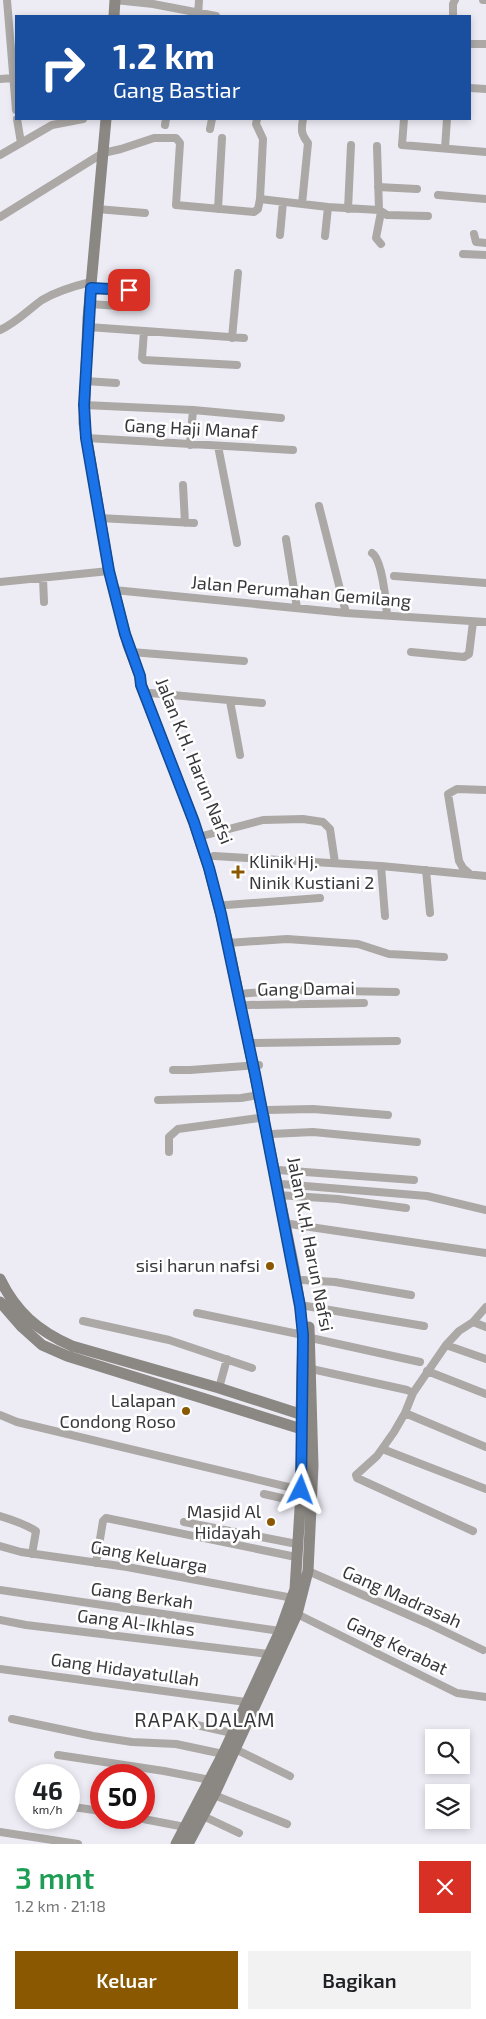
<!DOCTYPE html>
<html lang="id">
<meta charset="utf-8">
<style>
:root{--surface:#fff;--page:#f2f2f2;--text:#202124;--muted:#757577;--accent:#895800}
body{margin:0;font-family:"Exo 2",sans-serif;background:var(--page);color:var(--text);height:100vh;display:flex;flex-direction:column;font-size:19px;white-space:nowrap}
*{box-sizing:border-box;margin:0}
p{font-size:16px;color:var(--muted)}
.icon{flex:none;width:28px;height:28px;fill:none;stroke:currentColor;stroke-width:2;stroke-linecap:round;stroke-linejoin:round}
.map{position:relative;height:1844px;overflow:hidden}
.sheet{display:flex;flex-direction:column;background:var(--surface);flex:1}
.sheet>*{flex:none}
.hud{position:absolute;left:15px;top:15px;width:456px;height:105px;border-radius:0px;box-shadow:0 2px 8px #0003;background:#1a4fa0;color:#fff;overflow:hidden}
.fabs{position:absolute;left:425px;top:1729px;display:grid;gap:10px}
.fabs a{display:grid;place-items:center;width:45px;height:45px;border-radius:0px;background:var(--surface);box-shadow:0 2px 8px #0003;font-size:25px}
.speed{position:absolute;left:15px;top:1764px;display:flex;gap:10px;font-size:25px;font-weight:700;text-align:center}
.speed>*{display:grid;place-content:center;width:65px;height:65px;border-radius:50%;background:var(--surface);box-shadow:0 2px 8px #0003;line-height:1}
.speed small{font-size:12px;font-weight:400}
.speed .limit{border:8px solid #d22;background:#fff;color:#111}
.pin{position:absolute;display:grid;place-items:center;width:42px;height:42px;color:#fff;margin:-21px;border-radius:10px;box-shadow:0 2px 8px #0006}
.me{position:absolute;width:55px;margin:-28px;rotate:3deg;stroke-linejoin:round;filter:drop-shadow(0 0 4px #0008)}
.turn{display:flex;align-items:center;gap:18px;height:105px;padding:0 15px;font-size:22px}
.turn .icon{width:65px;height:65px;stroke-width:2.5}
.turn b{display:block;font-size:35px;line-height:42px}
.round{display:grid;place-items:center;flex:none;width:52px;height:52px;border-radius:0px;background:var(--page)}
.overview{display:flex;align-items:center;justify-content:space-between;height:85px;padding:0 15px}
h1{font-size:30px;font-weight:600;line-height:38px;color:#1e9e55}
.cta{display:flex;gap:10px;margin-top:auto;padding:10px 15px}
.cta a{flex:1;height:58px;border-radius:0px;background:var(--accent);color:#fff;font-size:20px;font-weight:600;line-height:58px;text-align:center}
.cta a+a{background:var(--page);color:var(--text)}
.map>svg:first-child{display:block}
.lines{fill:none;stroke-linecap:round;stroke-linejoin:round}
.minor{stroke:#aba8a5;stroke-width:8}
.secondary{stroke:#8b8783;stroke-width:11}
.route-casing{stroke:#114b97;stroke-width:12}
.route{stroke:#1a73e8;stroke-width:9}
.poi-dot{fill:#895800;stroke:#fff;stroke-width:2}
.labels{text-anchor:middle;stroke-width:5;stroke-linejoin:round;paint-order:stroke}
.street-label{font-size:18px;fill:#38383c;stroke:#fff}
.poi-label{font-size:18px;fill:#38383c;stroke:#fff;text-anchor:end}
.quarter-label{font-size:20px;letter-spacing:1px;fill:#38383c;stroke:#fff}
</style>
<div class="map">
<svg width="486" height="1844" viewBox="0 0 486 1844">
<rect width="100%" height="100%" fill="#edecf5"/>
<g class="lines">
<path class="minor" d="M7,0L16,110
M115,0L153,4L216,16
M483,0H486
M198,16L199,0
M453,16V4L455,0
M470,44H486
M0,79L13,78
M470,88L486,89
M17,119L21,143
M404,119L402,145L486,152
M165,125L166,119
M210,129L212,119
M377,146L379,210
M445,148L447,119
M0,155L52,125L83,119
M378,187L417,189
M438,195L486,199
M260,199L328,207L379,210L387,215L428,216
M302,204L308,143C301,134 301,130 303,119
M97,209L145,213
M218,209L222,138
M348,209L351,145
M0,217L103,153L121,149L154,138H176L180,143L176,205L254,212L258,209L260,199L263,139L256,124L257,119
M474,234L476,242L486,243
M280,235L283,202
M325,236L328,207
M381,244L376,238L381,212
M463,254L486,255
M91,288L129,290
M90,304L133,307
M88,327L244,338
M0,330C16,323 28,310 42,300C57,291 74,286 91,282
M144,331L142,358L144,360L237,365
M232,338L238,273
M85,381L116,383
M84,405L193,410L281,418
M86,438L293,450
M190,445L193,410
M218,446L237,543
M183,485L185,523
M319,506L346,613
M99,518L194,523
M286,539L297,608
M372,553C382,559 386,602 387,615
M394,576L486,583
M43,578L44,602
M0,582L109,571
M114,590L346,613L486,622
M131,652L244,661
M411,652L464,657L469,654L473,622
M150,693L262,703
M230,701L240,755
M206,835L263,820L303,819L323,822L330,829L335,863
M214,856L381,866L486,876
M381,866L385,916
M426,870L430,913
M470,874L463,868L459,861L448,794L457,789L486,790
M226,905L320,898
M228,943L287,939L358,944L389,954L444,957
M239,994L286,990L396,992
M248,1005L364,1003
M249,1043L397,1041
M173,1070H190L259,1065
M158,1100L241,1098L259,1095
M267,1110L313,1109L388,1115
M271,1134L313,1132L417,1142
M169,1152V1137L178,1129L266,1117
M278,1170L414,1180
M281,1184L427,1196L486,1210
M278,1195L338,1199L406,1208
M290,1224L486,1253
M302,1280L335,1282L411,1295
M306,1306L424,1326
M197,1313L303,1335
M83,1321L169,1340L252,1368
M473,1322L486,1327
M311,1338L420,1362
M446,1345L486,1359
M307,1368L407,1390L413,1393
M427,1371L486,1394
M219,1388L227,1359
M405,1413L486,1447
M0,1415L17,1422L301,1490
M383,1448L385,1450L486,1489
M264,1494L299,1502
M0,1516C13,1520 25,1524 36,1531L32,1554
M184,1522L297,1544
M473,1531L357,1478L356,1475L377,1456L394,1432L405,1413L413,1393L446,1345L459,1331L473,1322L486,1307
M0,1546L21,1552L127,1567L293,1598
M96,1563L103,1521L106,1518L296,1557
M308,1571L427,1623L483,1650
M0,1590L280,1631
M297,1614L457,1693L486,1697
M0,1620L26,1625L268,1654
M0,1669L246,1702
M12,1719L93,1736L132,1742L176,1744L223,1754
M192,1724L232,1733
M235,1749L290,1776
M58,1755L164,1771L210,1780
M214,1795L287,1824
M73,1807L101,1811
M203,1816L239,1833
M138,1818L185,1827
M0,1832L78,1844"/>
<path class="secondary" d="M114,16L115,0
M106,119L88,318L84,423L109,571L128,645L140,676L141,685L191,814L209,869L228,943L294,1268L300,1306L303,1335L301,1415L303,1461L295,1589L280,1631L223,1754L176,1844
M0,1279C16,1312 38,1331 72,1346L219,1388L306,1416
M0,1302L22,1327L42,1345L67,1356L308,1431
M188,1844L215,1793L297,1614L308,1571L313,1466L309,1327"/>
</g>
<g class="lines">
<defs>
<path id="route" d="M129,290L91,288L84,405L86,438L109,571L125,634L140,676L141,685L194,822L209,868L221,914L255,1074L300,1306L303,1335L301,1490"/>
</defs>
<use href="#route" class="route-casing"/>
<use href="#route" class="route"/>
</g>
<g class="poi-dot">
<path d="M235.5 864.5h5v5h5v5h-5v5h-5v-5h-5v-5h5z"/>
<circle cx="270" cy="1266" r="5"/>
<circle cx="186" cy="1411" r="5"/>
<circle cx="271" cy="1522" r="5"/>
</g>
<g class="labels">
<g class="street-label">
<text transform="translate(191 429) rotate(3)" y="6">Gang Haji Manaf</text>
<text transform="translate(301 592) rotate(5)" y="6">Jalan Perumahan Gemilang</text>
<text transform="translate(194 761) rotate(68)" y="6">Jalan K.H. Harun Nafsi</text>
<text transform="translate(306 989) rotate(-1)" y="6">Gang Damai</text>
<text transform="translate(310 1244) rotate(79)" y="6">Jalan K.H. Harun Nafsi</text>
<text transform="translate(149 1557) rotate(10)" y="6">Gang Keluarga</text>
<text transform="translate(142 1596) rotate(8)" y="6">Gang Berkah</text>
<text transform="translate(402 1597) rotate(24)" y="6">Gang Madrasah</text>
<text transform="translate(136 1623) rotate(7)" y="6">Gang Al-Ikhlas</text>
<text transform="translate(397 1646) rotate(26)" y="6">Gang Kerabat</text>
<text transform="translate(125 1670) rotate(8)" y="6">Gang Hidayatullah</text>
</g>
<g class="poi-label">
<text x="249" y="868" text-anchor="start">Klinik Hj.<tspan x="249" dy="21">Ninik Kustiani 2</tspan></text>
<text x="260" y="1272">sisi harun nafsi</text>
<text x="176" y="1407">Lalapan<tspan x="176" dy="21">Condong Roso</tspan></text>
<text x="261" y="1518">Masjid Al<tspan x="261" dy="21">Hidayah</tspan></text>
</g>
<g class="quarter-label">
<text x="205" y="1727">RAPAK DALAM</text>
</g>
</g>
</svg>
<div class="fabs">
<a><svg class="icon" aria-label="search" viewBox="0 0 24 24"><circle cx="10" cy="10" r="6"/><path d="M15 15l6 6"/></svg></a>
<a><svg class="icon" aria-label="layers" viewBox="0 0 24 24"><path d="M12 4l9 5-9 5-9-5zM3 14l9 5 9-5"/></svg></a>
</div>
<div class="speed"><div>46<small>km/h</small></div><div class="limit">50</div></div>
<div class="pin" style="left:129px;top:290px;background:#d93025"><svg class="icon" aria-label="arrive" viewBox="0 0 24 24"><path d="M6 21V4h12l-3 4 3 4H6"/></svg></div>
<svg class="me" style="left:301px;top:1490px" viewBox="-20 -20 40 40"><path d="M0-17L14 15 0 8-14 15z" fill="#1a73e8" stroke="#fff" stroke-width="4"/></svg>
<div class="hud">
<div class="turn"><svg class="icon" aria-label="right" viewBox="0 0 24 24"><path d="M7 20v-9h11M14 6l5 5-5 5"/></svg><div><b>1.2 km</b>Gang Bastiar</div></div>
</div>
</div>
<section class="sheet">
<div class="overview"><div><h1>3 mnt</h1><p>1.2 km · 21:18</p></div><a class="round" style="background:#d93025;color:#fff"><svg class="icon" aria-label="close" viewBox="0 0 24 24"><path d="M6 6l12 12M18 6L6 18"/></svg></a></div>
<div class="cta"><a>Keluar</a><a>Bagikan</a></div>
</section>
